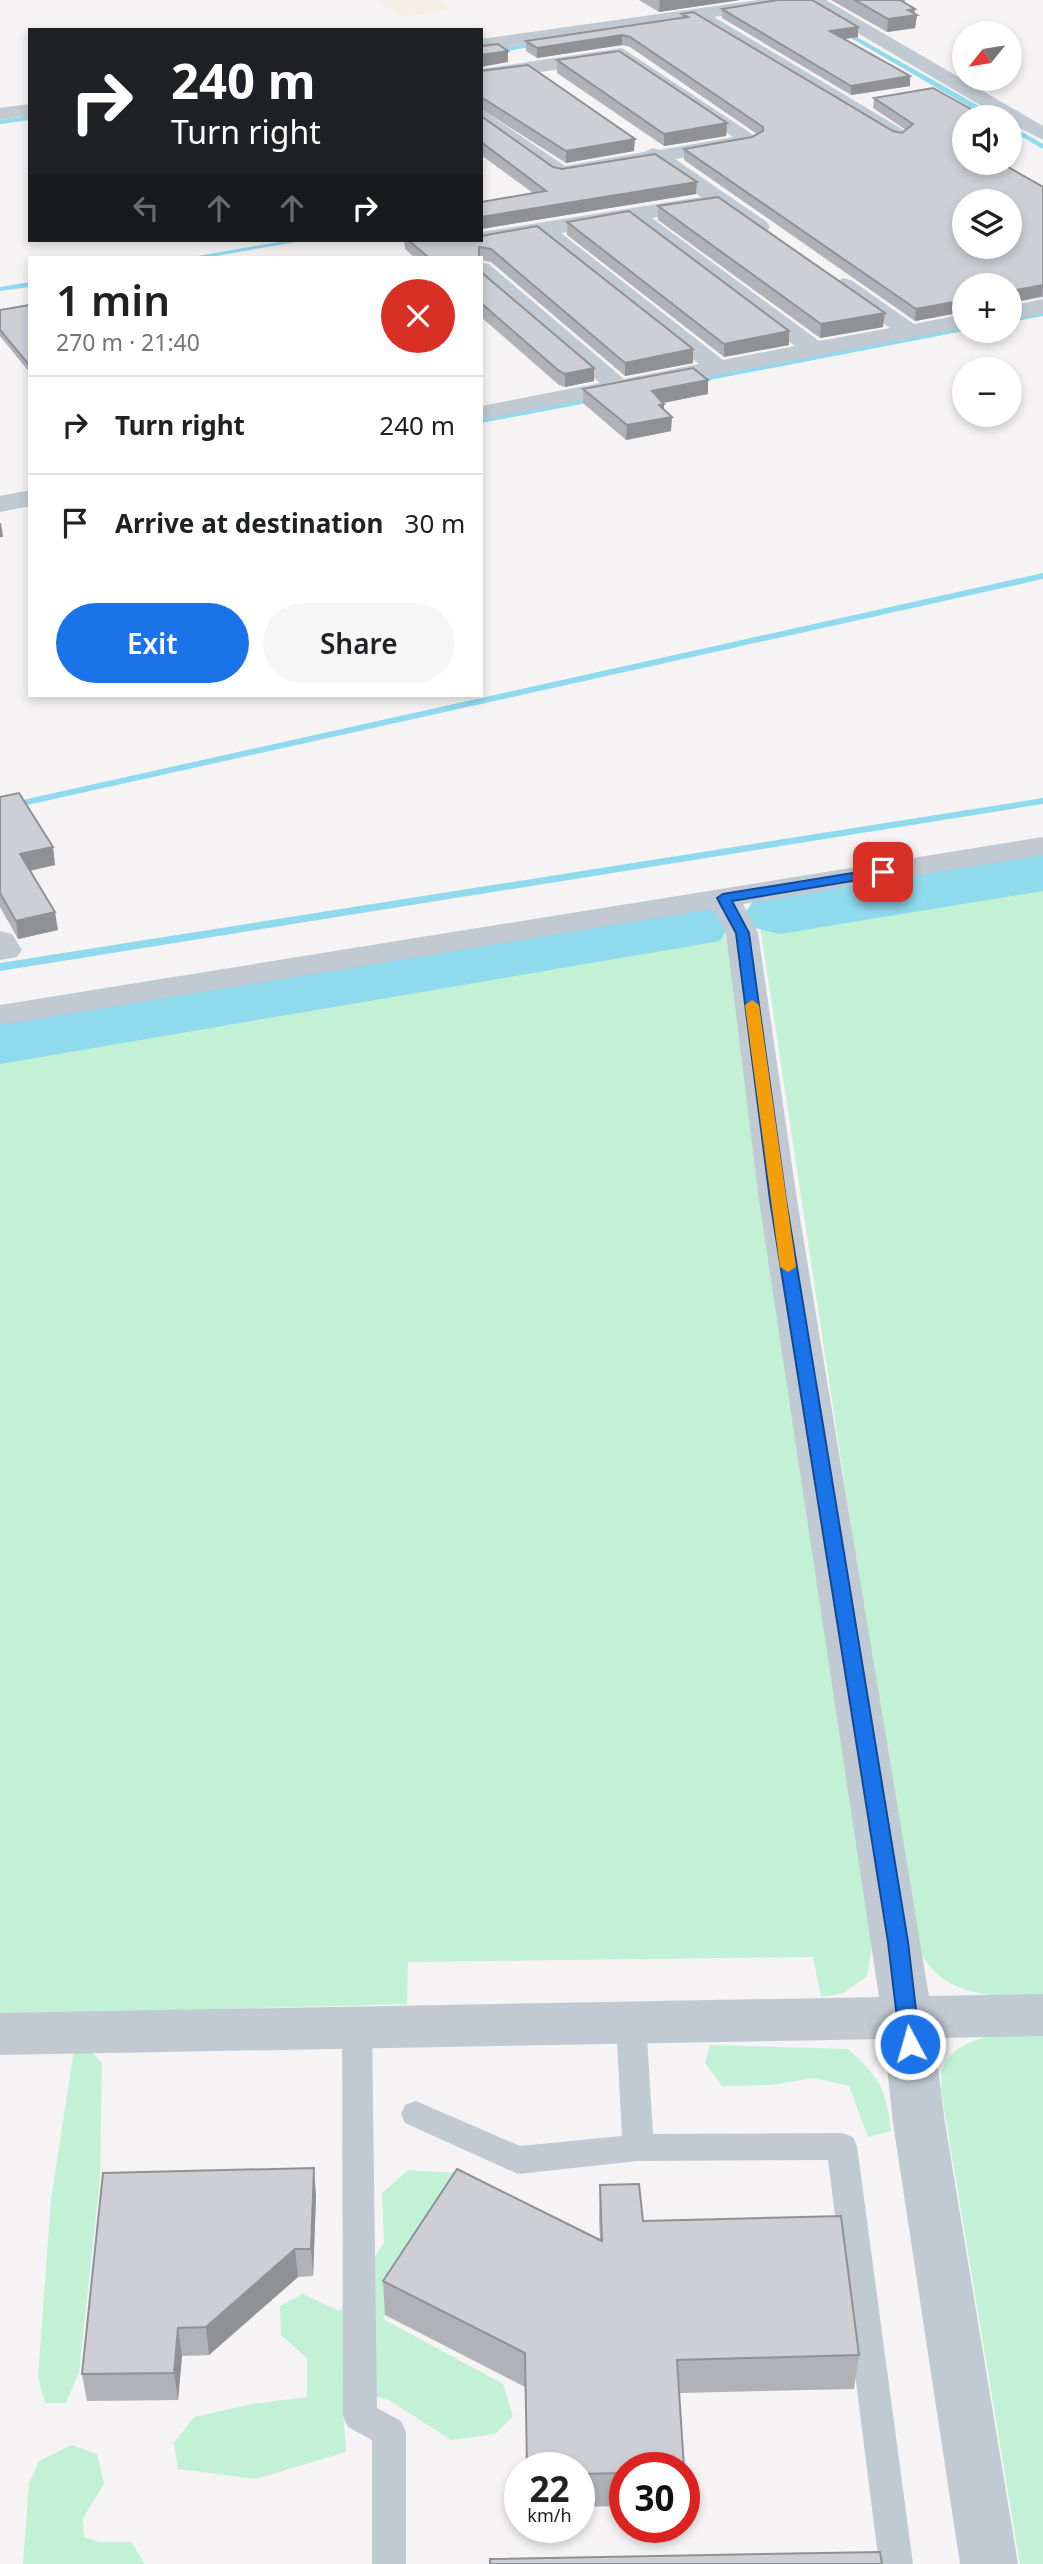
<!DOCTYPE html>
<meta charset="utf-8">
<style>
:root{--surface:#fff;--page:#f6f6f6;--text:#202124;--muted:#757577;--line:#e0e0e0;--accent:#1a73e8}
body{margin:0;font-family:"Noto Sans",sans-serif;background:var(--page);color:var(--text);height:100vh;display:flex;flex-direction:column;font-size:26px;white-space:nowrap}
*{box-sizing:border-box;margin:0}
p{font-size:23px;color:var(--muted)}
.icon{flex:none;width:38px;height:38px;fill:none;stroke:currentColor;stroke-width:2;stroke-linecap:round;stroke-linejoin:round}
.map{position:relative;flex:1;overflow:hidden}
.sheet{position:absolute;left:28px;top:256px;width:455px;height:441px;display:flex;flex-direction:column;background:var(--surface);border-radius:0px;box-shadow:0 4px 10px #0003}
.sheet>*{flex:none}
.hud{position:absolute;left:28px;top:28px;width:455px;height:214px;border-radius:0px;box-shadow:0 4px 10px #0003;background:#202124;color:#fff;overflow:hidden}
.needle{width:46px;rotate:240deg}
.buttons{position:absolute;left:952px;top:21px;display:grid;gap:14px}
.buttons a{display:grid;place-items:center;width:70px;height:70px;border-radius:50%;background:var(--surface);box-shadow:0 4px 10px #0003;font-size:35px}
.speed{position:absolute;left:504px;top:2452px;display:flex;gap:14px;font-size:35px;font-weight:700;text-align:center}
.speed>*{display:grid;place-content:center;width:91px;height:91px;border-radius:50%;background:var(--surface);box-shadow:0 4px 10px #0003;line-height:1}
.speed small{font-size:18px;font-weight:400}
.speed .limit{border:10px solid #d22;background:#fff;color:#111}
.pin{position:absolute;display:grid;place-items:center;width:60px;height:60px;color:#fff;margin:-30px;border-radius:14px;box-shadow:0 4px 10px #0006}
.me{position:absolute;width:77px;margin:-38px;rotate:354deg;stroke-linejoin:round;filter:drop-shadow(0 0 5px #0008)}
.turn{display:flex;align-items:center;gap:24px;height:147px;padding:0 28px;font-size:32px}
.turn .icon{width:91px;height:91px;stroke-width:2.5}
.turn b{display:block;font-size:49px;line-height:60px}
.lanes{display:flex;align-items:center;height:66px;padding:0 28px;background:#0003;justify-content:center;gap:35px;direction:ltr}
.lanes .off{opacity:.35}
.round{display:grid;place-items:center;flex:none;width:74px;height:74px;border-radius:37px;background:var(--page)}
.head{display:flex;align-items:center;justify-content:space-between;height:119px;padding:0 28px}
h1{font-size:42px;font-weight:600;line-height:52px}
.action{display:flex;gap:14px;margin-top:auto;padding:14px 28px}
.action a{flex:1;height:80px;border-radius:42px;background:var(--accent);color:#fff;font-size:28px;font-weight:600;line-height:80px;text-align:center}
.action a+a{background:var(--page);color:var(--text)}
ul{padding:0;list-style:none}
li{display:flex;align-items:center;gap:21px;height:98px;padding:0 28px;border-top:2px solid var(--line)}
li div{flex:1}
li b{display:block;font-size:26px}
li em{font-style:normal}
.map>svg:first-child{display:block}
.green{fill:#c3f1d5}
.sand{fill:#f5f0e5}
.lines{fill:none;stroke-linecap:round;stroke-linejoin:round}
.stream{fill:#90daee;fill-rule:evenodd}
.river{fill:#90daee;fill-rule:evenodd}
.service{fill:#c1cad2;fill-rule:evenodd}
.minor{fill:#c1cad2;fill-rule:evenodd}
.wall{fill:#b0b2b7}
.shaded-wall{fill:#909195}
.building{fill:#cdcfd5;stroke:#909195;stroke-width:2;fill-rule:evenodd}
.route{fill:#1a73e8;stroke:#114b97;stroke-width:2}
.slow{fill:#f59e0b}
</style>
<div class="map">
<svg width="1043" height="2564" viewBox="0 0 1043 2564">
<rect width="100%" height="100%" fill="#f5f3f3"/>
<path class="green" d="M1043,880V1997C986,1996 933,1998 913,1934L760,926Z
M727,934L872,1947L867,1976L844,1993L821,1997L813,1957L408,1962L407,2004L0,2015V1052Z
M1043,2029V2564H1020L941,2090C942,2083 941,2073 943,2067C957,2034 1013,2032 1043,2029Z
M710,2045L848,2049C880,2078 886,2088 891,2131L868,2137L849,2086L814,2078L771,2085L722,2086L705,2063Z
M89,2049L102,2063L100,2179L79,2372L66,2403H45L38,2377L51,2199L74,2050Z
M408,2170L454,2173L465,2197L383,2319L503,2384L513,2416L495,2434L451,2440L389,2400L374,2396L343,2411L346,2452L256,2479L178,2469L174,2443L194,2417L252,2404L307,2397V2358L281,2335L280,2306L303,2294L339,2311L384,2243L382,2193Z
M71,2445L97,2454L104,2484L83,2518L84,2537L100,2542H131L145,2564H23L29,2483L39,2461Z"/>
<path class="sand" d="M377,0H440L454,10L401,17Z"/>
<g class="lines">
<path class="stream" d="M839,27L995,115L996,117H987L837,30Z
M542,42L544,45L481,55V51Z
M30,116V120L0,124V120Z
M1010,125L1043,144V149L1010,130Z
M289,240H307L210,257H192Z
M30,282V287L0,291V287Z
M1043,310V316L1010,322V318Z
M964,326V331L689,384L685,381Z
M600,395L603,396V400L481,423V417Z
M1043,573V579L0,811V805Z
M1043,798V804L0,971V963Z"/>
<path class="river" d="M1043,849V891L780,934L755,928L745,913L755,898L780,892Z
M695,905L720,911L730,926L720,941L0,1064V1020Z"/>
<path class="service" d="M631,2010L641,2013L646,2022L653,2134L842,2133L853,2137L857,2146L913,2564H879L828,2160L638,2161L518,2174L405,2123L401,2114L405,2105L416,2101L520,2146L622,2136L616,2022L621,2013Z
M357,2015L368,2018L372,2027L377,2408L401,2421L406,2432V2564H372V2440L348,2427L343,2416L342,2027L346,2018Z"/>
<path class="minor" d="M758,0H826L1043,126V140L1010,123V117H1000L805,2L714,17L907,132L910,136L907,140H893L693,20L481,51V39Z
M622,48L761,140L751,146L675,159L767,222L770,227L767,232H751L716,207L652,218L819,341L890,328L835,290L832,285L843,278L851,280L914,324L964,314V328L481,420V406L600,383L481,281V262L489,264L624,379L699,364L538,236L481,246L471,240H481V232L701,197L653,163L561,179L554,177L481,125V109L565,166L644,152L653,148L660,150L733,137L619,60L481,81V69ZM629,222L795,346L723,360L561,233Z
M30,104V116L0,120V108Z
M1043,299V313L1010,320V306Z
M30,490V506L0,512V496Z
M1043,837V855L743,904L758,933L797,1200L929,1996L1043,1994V2036L934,2038L945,2123L1018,2564H960L893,2123L884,2039L0,2055V2013L879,1997L759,1200L726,933L713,909L0,1025V1005Z
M0,931L12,934L22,950L17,957L0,960Z"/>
</g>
<path class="wall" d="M639,0H740L659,12Z
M831,0H905V3L917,15L915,28L887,32Z
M722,9L858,27V37L844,39L910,76V86L851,95L722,18Z
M682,14L893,131L902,133L906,130L873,108L874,98L933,88L964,163L1043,187V297L915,321L684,160V149L752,137L757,134L630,47L622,45L537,58L526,51V41L682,18Z
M557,60L727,123L726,136L664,146L557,73Z
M481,71L634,151L566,163L481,109Z
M481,116L553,167L696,194L481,229V202L533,193L481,155Z
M658,206L883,327L820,338L658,220Z
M567,222L789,345L724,357L567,235Z
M404,240H481L693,349V363L625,376L491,262L481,260V257H414L405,249Z
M481,272L594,368V381L565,387L559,385L481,317Z
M30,305V373L0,336V310Z
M708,380V394L663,403L664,410L671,431L626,440L583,403V389Z
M0,797L53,847L55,865L30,871L58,930L18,939L0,907Z
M600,2185L643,2221L859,2355L854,2389L680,2393L625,2468V2506L579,2507V2468H527L525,2387L385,2315L383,2281L600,2240L599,2219Z
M316,2195L313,2276L298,2277L209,2355L182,2356L178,2400L87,2401L82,2374Z"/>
<path class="shaded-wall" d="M660,0H740L659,12Z
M915,9L914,15H917L915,28L887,32L888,19L908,10Z
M858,27V37L830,41V31Z
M622,35V45L537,58V48Z
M508,51V62L481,67V55Z
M910,76V86L851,95V86Z
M727,123L726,136L664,146V134Z
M1010,133H1013L1011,148H1010Z
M635,139L634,151L566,163V151Z
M697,182L696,194L481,229V217Z
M1043,285L1042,296L1010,303V291Z
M964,300V312L915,321L916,309Z
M885,313L883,327L820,338L821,324Z
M789,331V345L724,357V344Z
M693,349V363L625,376V363Z
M594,368V381L565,387V374Z
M708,380V394L652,405V391Z
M664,404V418L672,417L671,431L626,440L627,425L659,405Z
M0,523H1L3,537H0Z
M53,847L55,865L23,872L20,854Z
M55,912L58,930L18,939L16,921Z
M314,2168L316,2195L313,2276L311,2249Z
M295,2249L298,2277L209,2355L206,2327Z
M178,2328L182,2356L178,2400L174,2373Z"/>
<path class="building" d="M778,0H812L858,27L830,31L910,76L851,86L722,9Z
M855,0H900L915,9L908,10L917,15L888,19Z
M693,12L893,131L902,133L913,124L874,98L933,88L985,117H964V163H1001L1043,187V285L1010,291V285H964V300L916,309L684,149L752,137L763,131V127L630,37L622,35L537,48L526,41L688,17L682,14ZM964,201H1010V247H964Z
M498,44L508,51L481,55V46Z
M619,51L727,123L664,134L557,60Z
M528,65L635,139L566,151L481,97V71Z
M481,116L553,167L562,169L655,154L697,182L481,217V202L546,191L481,142Z
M718,197L885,313L821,324L658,206Z
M629,211L789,331L724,344L567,222Z
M537,226L693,349L625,363L491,249L479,247V257H428L408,240H481V236Z
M481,272L594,368L565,374L559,371L481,303Z
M30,305V366L0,330V310Z
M693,368L708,380L652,391L664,404L659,405L672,417L627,425L583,389Z
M19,793L53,847L20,854L55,912L16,921L0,893V797Z
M314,2168L311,2249H295L206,2327L178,2328L174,2373L82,2374L103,2173Z
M457,2169L602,2241L600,2185L639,2184L643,2221L841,2216L859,2355L677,2360L684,2468H625V2473L579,2474V2468H527L525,2353L383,2281Z
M880,2552L882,2564H490V2559Z"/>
<path class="route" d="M883,868L890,872L888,875L732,901L749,933L786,1200L908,1942L920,2044L917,2050L910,2053L903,2050L900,2044L888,1942L770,1200L736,933L717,898L723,894Z"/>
<path class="slow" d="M752,1000L759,1005L796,1267L788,1272L780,1267L745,1005Z"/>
</svg>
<div class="buttons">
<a><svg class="needle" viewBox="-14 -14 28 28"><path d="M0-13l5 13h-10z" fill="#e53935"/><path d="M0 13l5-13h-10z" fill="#757577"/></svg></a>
<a><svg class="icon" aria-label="sound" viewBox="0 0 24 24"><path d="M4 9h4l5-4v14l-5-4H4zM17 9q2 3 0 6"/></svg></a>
<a><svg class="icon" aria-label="layers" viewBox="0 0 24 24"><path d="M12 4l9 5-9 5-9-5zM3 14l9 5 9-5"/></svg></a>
<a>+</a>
<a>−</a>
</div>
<div class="speed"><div>22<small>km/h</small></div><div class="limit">30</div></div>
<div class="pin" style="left:883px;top:872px;background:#d93025"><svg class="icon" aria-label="arrive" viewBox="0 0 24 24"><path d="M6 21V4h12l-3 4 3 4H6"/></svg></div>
<svg class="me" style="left:910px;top:2044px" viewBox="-20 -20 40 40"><circle r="17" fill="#1a73e8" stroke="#fff" stroke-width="3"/><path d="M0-11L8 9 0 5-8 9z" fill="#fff"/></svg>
<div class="hud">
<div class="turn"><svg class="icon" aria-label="right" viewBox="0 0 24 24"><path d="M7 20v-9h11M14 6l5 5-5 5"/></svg><div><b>240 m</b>Turn right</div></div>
<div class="lanes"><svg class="icon off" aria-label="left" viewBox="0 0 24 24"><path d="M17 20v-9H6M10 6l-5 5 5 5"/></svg><svg class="icon off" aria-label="ahead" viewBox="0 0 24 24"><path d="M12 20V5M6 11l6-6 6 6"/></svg><svg class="icon off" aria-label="ahead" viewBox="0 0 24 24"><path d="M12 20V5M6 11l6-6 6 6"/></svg><svg class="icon" aria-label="right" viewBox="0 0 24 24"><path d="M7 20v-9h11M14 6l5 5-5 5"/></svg></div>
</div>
<section class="sheet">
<div class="head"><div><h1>1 min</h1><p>270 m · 21:40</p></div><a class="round" style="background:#d93025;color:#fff"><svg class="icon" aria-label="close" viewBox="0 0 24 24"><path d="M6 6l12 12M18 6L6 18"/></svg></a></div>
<ul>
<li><svg class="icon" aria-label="right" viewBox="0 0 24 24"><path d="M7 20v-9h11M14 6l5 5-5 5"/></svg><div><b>Turn right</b></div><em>240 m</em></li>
<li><svg class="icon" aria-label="arrive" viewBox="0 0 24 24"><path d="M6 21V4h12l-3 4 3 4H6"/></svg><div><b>Arrive at destination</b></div><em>30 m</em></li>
</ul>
<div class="action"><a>Exit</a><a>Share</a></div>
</section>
</div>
